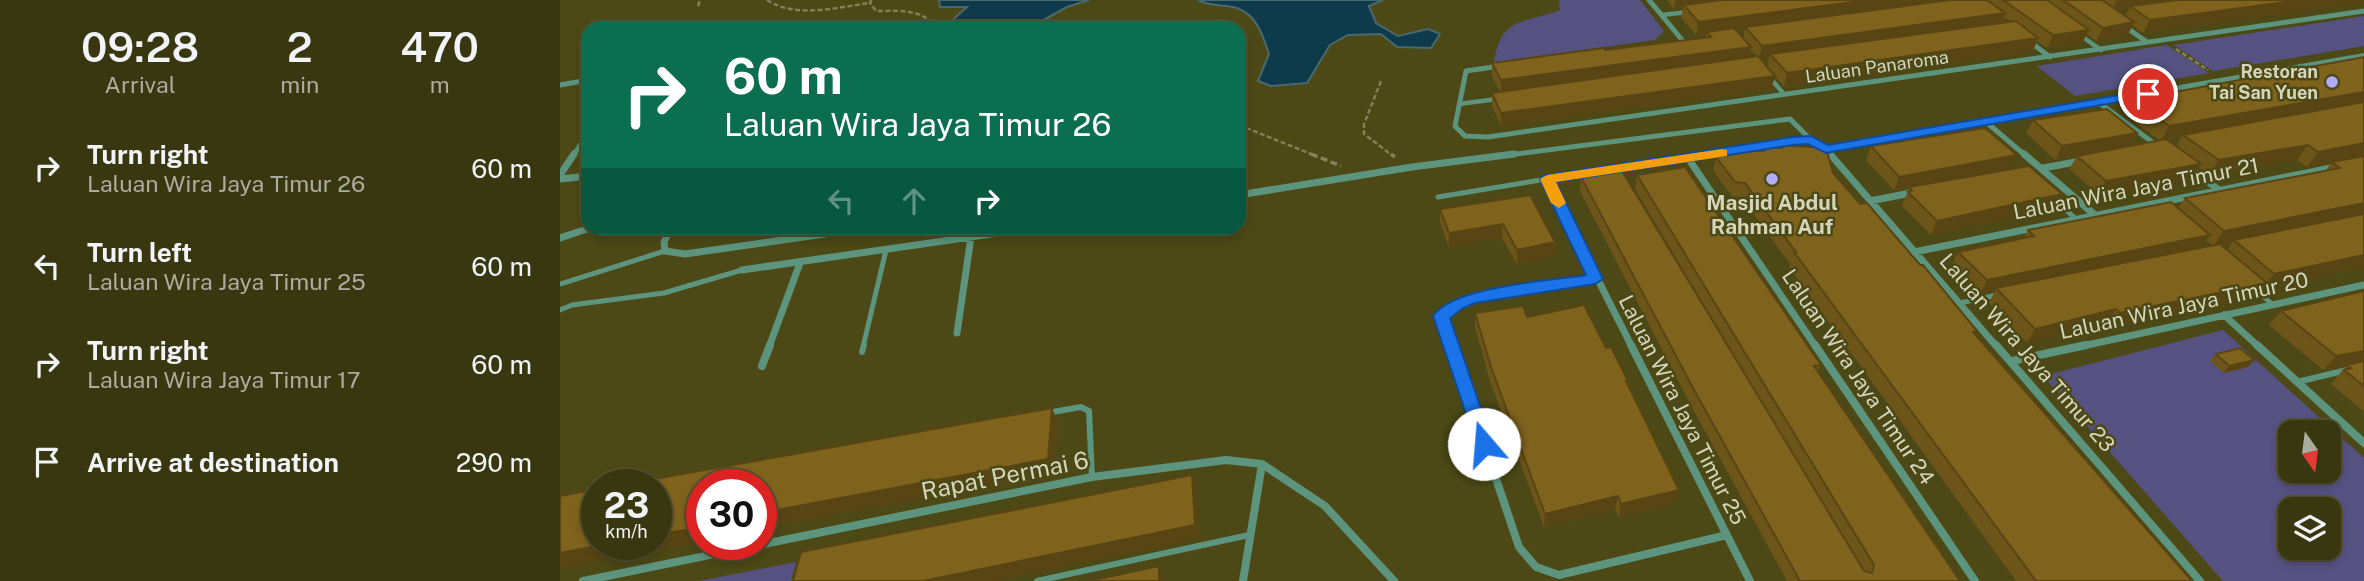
<!DOCTYPE html>
<style>
:root{--surface:#393710;--page:#403f19;--text:#f1f3f6;--muted:#abac9f;--line:#535130}
body{margin:0;font-family:"Public Sans",sans-serif;background:var(--page);color:var(--text);height:100vh;display:flex;flex-direction:column;font-size:26px;white-space:nowrap}
*{box-sizing:border-box;margin:0}
p{font-size:23px;color:var(--muted)}
.icon{flex:none;width:38px;height:38px;fill:none;stroke:currentColor;stroke-width:2;stroke-linecap:round;stroke-linejoin:round}
.map{position:relative;flex:1;overflow:hidden}
.side{display:flex;flex-direction:column;background:var(--surface);width:560px}
.side>*{flex:none}
.top-card{position:absolute;left:21px;top:21px;width:665px;height:214px;border-radius:21px;box-shadow:0 4px 10px #0003,0 0 0 2px var(--line);background:#0b6e4f;color:#fff;overflow:hidden}
.needle{width:46px;rotate:166deg}
.fabs{position:absolute;left:1718px;top:420px;display:grid;gap:14px}
.fabs a{display:grid;place-items:center;width:63px;height:63px;border-radius:14px;background:var(--surface);box-shadow:0 4px 10px #0003,0 0 0 2px var(--line);font-size:35px}
.speed{position:absolute;left:21px;top:469px;display:flex;gap:14px;font-size:35px;font-weight:700;text-align:center}
.speed>*{display:grid;place-content:center;width:91px;height:91px;border-radius:50%;background:var(--surface);box-shadow:0 4px 10px #0003,0 0 0 2px var(--line);line-height:1}
.speed small{font-size:18px;font-weight:400}
.speed .limit{border:10px solid #d22;background:#fff;color:#111}
.pin{position:absolute;display:grid;place-items:center;width:60px;height:60px;color:#fff;margin:-30px;border:4px solid #fff;border-radius:50%;box-shadow:0 2px 7px #0007}
.me{position:absolute;width:77px;margin:-38px;rotate:342deg;stroke-linejoin:round;filter:drop-shadow(0 0 5px #0008)}
.turn{display:flex;align-items:center;gap:24px;height:147px;padding:0 28px;font-size:32px}
.turn .icon{width:91px;height:91px;stroke-width:2.5}
.turn b{display:block;font-size:49px;line-height:60px}
.lanes{display:flex;align-items:center;height:66px;padding:0 28px;background:#0003;justify-content:center;gap:35px;direction:ltr}
.lanes .off{opacity:.35}
.eta{display:flex;justify-content:space-evenly;align-items:center;height:119px;text-align:center}
.eta b{font-size:42px;font-weight:600;line-height:49px}
ul{padding:0;list-style:none}
li{display:flex;align-items:center;gap:21px;height:98px;padding:0 28px}
li div{flex:1}
li b{display:block;font-size:26px}
li em{font-style:normal}
main{display:flex;flex:1;min-height:0}
.map>svg:first-child{display:block}
.green{fill:#555282;fill-rule:evenodd}
.water{fill:#0e3b4b;stroke:#4a696d;stroke-width:2}
.lines{fill:none;stroke-linecap:round;stroke-linejoin:round}
.path-far1{stroke:#838158;stroke-width:2.5;stroke-dasharray:5 2.5;stroke-linecap:butt}
.path{stroke:#838158;stroke-width:3.5;stroke-dasharray:7 3.5;stroke-linecap:butt}
.service-far2{stroke:#5c947d;stroke-width:4.5}
.service-far1{stroke:#5c947d;stroke-width:5}
.service{stroke:#5c947d;stroke-width:6}
.minor-far2{stroke:#5c947d;stroke-width:5}
.minor-far1{stroke:#5c947d;stroke-width:7}
.minor{stroke:#5c947d;stroke-width:8}
.tertiary{fill:#5c947d;fill-rule:evenodd}
.wall{fill:#6d5519;fill-rule:evenodd}
.shaded-wall{fill:#594514}
.building{fill:#7f631d;stroke:#594514;stroke-width:2}
.route{fill:#1a73e8;stroke:#114b97;stroke-width:2}
.slow{fill:#f59e0b}
.poi-dot{fill:#b2adf9;stroke:#4c4916;stroke-width:2.5}
.labels{text-anchor:middle;stroke-width:5;stroke-linejoin:round;paint-order:stroke}
.far-street-label{font-size:18px;fill:#d5d5bb;stroke:#4c4916}
.far-poi-label{font-size:18px;font-weight:bold;fill:#d5d5bb;stroke:#4c4916;text-anchor:end}
.street-label{font-size:21px;fill:#d5d5bb;stroke:#4c4916}
.poi-label{font-size:21px;font-weight:bold;fill:#d5d5bb;stroke:#4c4916}
.near-street-label{font-size:24px;fill:#d5d5bb;stroke:#4c4916}
</style>
<main>
<section class="side">
<div class="eta">
<div><b>09:28</b><p>Arrival</p></div>
<div><b>2</b><p>min</p></div>
<div><b>470</b><p>m</p></div>
</div>
<ul>
<li><svg class="icon" aria-label="right" viewBox="0 0 24 24"><path d="M7 20v-9h11M14 6l5 5-5 5"/></svg><div><b>Turn right</b><p>Laluan Wira Jaya Timur 26</p></div><em>60 m</em></li>
<li><svg class="icon" aria-label="left" viewBox="0 0 24 24"><path d="M17 20v-9H6M10 6l-5 5 5 5"/></svg><div><b>Turn left</b><p>Laluan Wira Jaya Timur 25</p></div><em>60 m</em></li>
<li><svg class="icon" aria-label="right" viewBox="0 0 24 24"><path d="M7 20v-9h11M14 6l5 5-5 5"/></svg><div><b>Turn right</b><p>Laluan Wira Jaya Timur 17</p></div><em>60 m</em></li>
<li><svg class="icon" aria-label="arrive" viewBox="0 0 24 24"><path d="M6 21V4h12l-3 4 3 4H6"/></svg><div><b>Arrive at destination</b></div><em>290 m</em></li>
</ul>
</section>
<div class="map">
<svg width="1804" height="581" viewBox="0 0 1804 581">
<rect width="100%" height="100%" fill="#4c4916"/>
<path class="green" d="M999,0H1080L1104,31L1095,40L934,62C941,16 964,24 1000,10Z
M1804,16V46L1653,71L1614,45Z
M1607,45L1649,73L1515,96L1477,66Z
M1663,330L1804,458V581H1663L1483,376ZM1731,432H1769V471H1731ZM1731,509H1769V548H1731Z
M236,562L231,581H139Z"/>
<path class="water" d="M379,0H529L507,7L469,28H424L420,23H389L407,7H380Z
M638,0H823L809,6L816,23L838,36L868,29L880,34L871,48L837,47L821,34L788,35L770,45L747,83L711,86L698,81L709,54C703,36 697,15 677,8C664,4 651,7 638,0Z"/>
<g class="lines">
<path class="path-far1" d="M207,0C236,19 278,7 310,3
M311,0L310,3L316,11C339,11 362,8 377,28
M138,6L140,0
M1616,49L1648,70
M821,81L804,124V134L833,156
M679,125L756,156"/>
<path class="path" d="M751,154L781,166
M831,154L835,157"/>
<path class="service-far2" d="M1102,15L1128,12
M1520,35L1541,50
M1210,78L1224,94
M899,104L937,99"/>
<path class="service-far1" d="M878,197L987,179
M1495,200L1516,219
M0,284L105,251
M1694,288L1713,305
M1400,303L1437,295
M0,310L12,305L104,293L182,270
M303,347L326,250"/>
<path class="service" d="M302,352L304,345
M1737,382L1787,370
M487,413L521,407L529,411L532,477
M477,581L689,535"/>
<path class="minor-far2" d="M1089,0L1123,41
M1564,26L1587,42
M1469,41L1490,57
M940,66L906,71L895,126L905,136L928,137L1804,11
M0,85L28,80
M1538,102L1599,147
M1426,122L1466,156
M1266,149L1272,156
M13,156L28,133
M940,156L1230,119L1251,140"/>
<path class="minor-far1" d="M1270,154L1437,347
M1464,154L1535,215
M1128,158L1256,347
M1483,168L1521,161
M1629,168L1659,190
M0,175L14,154
M0,179L28,176
M987,179L1072,347
M679,195L852,167L954,154
M1310,201L1356,192
M111,228L104,242L105,251L125,254L307,228
M0,238L30,228
M1354,252L1776,167
M182,270L474,228
M1664,315L1699,347
M397,333L411,237
M209,347L240,263
M891,347L881,316L897,304L914,298L1035,279
M1518,347L1804,285"/>
<path class="minor" d="M891,345L959,547L976,567L999,575L1167,535
M1071,345L1190,581
M1255,345L1415,581
M1436,345L1640,581
M1697,345L1804,443
M1452,361L1526,345
M202,366L210,345
M23,581L532,477L666,460L702,464L765,506L834,581
M683,581L702,464"/>
<path class="tertiary" d="M1804,53V59L1266,152L1249,143L1233,144L987,182L982,179L987,176L1233,138L1251,137L1268,146Z"/>
</g>
<path class="wall" d="M1107,0H1804L1583,33L1572,25L1568,35L1536,41L1527,34L1522,43L1487,48L1477,41L1473,51L1224,87L1215,76L1211,89L941,126L932,106V93L940,92L932,76V63L1145,38L1146,34L1136,35L1121,18L1123,7L1114,9ZM1569,9L1565,16L1557,10ZM1444,17L1451,22L1441,23ZM1185,29L1183,38L1175,30ZM1190,49L1197,56L1188,57ZM1209,57L1207,66L1201,58Z
M1804,57V267L1702,289L1696,297L1550,327L1547,323L1467,343L1429,303L1435,291L1420,294L1391,266L1398,252L1464,238L1468,230L1618,208L1625,198L1766,170L1772,162L1747,167L1737,160L1649,175L1639,168L1632,178L1538,194L1509,169L1517,156L1495,160L1466,133L1473,120L1577,133L1570,145L1599,140L1573,121L1574,112L1582,98ZM1621,137L1616,146L1608,140ZM1646,240L1652,245L1641,247ZM1672,242L1667,250L1661,245Z
M1221,145L1273,173L1416,334L1632,581H1456L1229,267L1230,264L1181,197L1172,196L1153,171L1156,157L1203,151L1204,147L1220,148Z
M1311,146L1450,169L1495,208L1371,235L1342,206L1349,188L1334,190L1306,160Z
M1077,175L1261,365L1258,372L1400,581H1227L1128,400L1020,191L1021,177L1196,392L1075,189Z
M970,195L995,242L994,256L957,264L942,238L889,247L880,223V209Z
M1804,291V412L1771,384L1787,365L1763,370L1709,325L1721,311Z
M915,313L967,317L1046,348L1068,381V386L1119,490L1115,503L1059,517L1055,510L984,527L930,381L915,327Z
M1656,354L1694,360L1688,367L1664,373L1650,361Z"/>
<path class="shaded-wall" d="M1116,0H1183L1124,5L1123,7L1114,9Z
M1309,0H1401L1185,27V29L1148,34L1147,32L1146,34L1136,35L1138,22Z
M1557,0H1634L1570,6L1569,9L1552,11Z
M1741,0H1804V3L1583,33L1590,20Z
M1445,13L1440,26L1210,54L1209,57L1199,59L1202,46Z
M1574,22L1568,35L1536,41L1543,28Z
M1529,30L1522,43L1487,48L1493,35Z
M1478,38L1473,51L1224,87L1227,73Z
M1191,47L1188,60L941,94V80Z
M1215,76L1211,89L941,126V113Z
M1804,92V105L1623,135L1621,137L1601,141L1609,126Z
M1577,133L1569,147L1495,160L1502,146Z
M1804,143V154L1803,156L1747,167L1758,152Z
M1748,145L1737,160L1649,175L1659,160Z
M1457,155L1450,169L1334,190L1339,177Z
M1641,164L1632,178L1538,194L1546,181Z
M1502,194L1495,208L1371,235L1377,221Z
M1804,203V215L1674,240L1672,242L1653,246L1664,231Z
M943,224L942,238L889,247V233Z
M1650,235L1640,249L1436,288L1435,291L1420,294L1427,280Z
M995,242L994,256L957,264V250Z
M1804,255V267L1702,289L1714,274Z
M1707,283L1696,297L1550,327L1560,313Z
M1556,309L1547,323L1467,343L1475,329Z
M1804,351V362L1763,370L1776,356Z
M1694,360L1688,367L1664,373L1669,366Z
M492,408L498,422L495,473L201,529V513Z
M632,475L637,488L640,538L436,581H363Z
M1119,490L1115,503L1059,517L1061,504Z
M1058,496L1055,510L984,527L985,514Z
M142,527V543L0,569V553L47,544H96V535Z
M599,566L604,580V581H599Z"/>
<path class="building" d="M1162,0H1309L1138,22L1124,5Z
M1390,0H1427L1445,13L1202,46L1185,27Z
M1443,0H1487L1529,30L1493,35Z
M1503,0H1542L1574,22L1543,28Z
M1618,0H1741L1590,20L1570,6Z
M1456,21L1478,38L1227,73L1210,54Z
M1174,28L1191,47L941,80L932,63L1044,48L1046,50L1151,37L1147,32Z
M1198,56L1215,76L941,113L932,93Z
M1804,57V92L1609,126L1581,106L1582,98Z
M1804,102V143L1758,152L1748,145L1659,160L1623,135Z
M1547,109L1577,133L1502,146L1473,120Z
M1425,128L1457,155L1339,177L1311,146Z
M1606,139L1641,164L1546,181L1517,156Z
M1221,145L1266,148L1273,173L1300,204L1307,203L1360,265H1363L1417,331L1413,332L1632,581H1476L1234,252H1236L1185,183L1175,182L1156,157L1161,149L1204,151V147L1222,148Z
M1804,156V203L1664,231L1625,198L1780,168L1772,162Z
M1469,166L1502,194L1377,221L1348,192L1352,191L1349,187Z
M1125,167L1261,365L1254,366L1400,581H1240L1132,386L1021,177L1062,171L1304,571L1312,573L1314,565L1077,175Z
M970,195L995,242L957,250L943,224L889,233L880,209Z
M1611,202L1650,235L1427,280L1398,252L1474,236L1468,230Z
M1804,214V255L1714,274L1674,240Z
M1660,244L1707,283L1560,313L1556,309L1475,329L1436,288Z
M1804,291V351L1776,356L1721,311Z
M1024,305L1046,348L1051,347L1068,381H1066L1119,490L1061,504L1058,496L985,514L931,367L915,313L963,306L967,317Z
M1680,348L1694,360L1669,366L1656,354Z
M1804,361V386L1784,370L1791,368L1787,365Z
M492,408L488,459L201,513V485H142V527L96,535V485H61Z
M632,475L635,525L363,581H233L241,552Z
M37,489V544H47L0,553V496Z
M599,566V581H529Z"/>
<path class="route" d="M1588,90L1595,94L1593,96L1266,153L1248,144L1233,145L996,182L1043,279L1035,284L915,303L903,308L890,318L933,444L931,449L924,452L918,449L873,316C893,286 990,281 1026,275L980,179L982,176L1233,137L1251,136L1268,145Z"/>
<path class="slow" d="M1162,149L1167,150V156L996,182L1006,203L999,208L991,203L980,179L987,175Z"/>
<g class="poi-dot">
<circle cx="1772" cy="82" r="7"/>
<circle cx="1212" cy="179" r="7"/>
</g>
<g class="labels">
<g class="far-street-label">
<text transform="translate(1317 67) rotate(-8)" y="6">Laluan Panaroma</text>
</g>
<g class="far-poi-label">
<text x="1758" y="78">Restoran<tspan x="1758" dy="21">Tai San Yuen</tspan></text>
</g>
<g class="street-label">
<text transform="translate(1576 189) rotate(-11)" y="7">Laluan Wira Jaya Timur 21</text>
<text transform="translate(1624 306) rotate(-12)" y="7">Laluan Wira Jaya Timur 20</text>
<text transform="translate(1467 353) rotate(49)" y="7">Laluan Wira Jaya Timur 23</text>
<text transform="translate(1298 377) rotate(56)" y="7">Laluan Wira Jaya Timur 24</text>
<text transform="translate(1122 410) rotate(63)" y="7">Laluan Wira Jaya Timur 25</text>
</g>
<g class="poi-label">
<text x="1212" y="210">Masjid Abdul<tspan x="1212" dy="24">Rahman Auf</tspan></text>
</g>
<g class="near-street-label">
<text transform="translate(445 476) rotate(-11)" y="8">Rapat Permai 6</text>
</g>
</g>
</svg>
<div class="fabs">
<a><svg class="needle" viewBox="-14 -14 28 28"><path d="M0-13l5 13h-10z" fill="#e53935"/><path d="M0 13l5-13h-10z" fill="#abac9f"/></svg></a>
<a><svg class="icon" aria-label="layers" viewBox="0 0 24 24"><path d="M12 4l9 5-9 5-9-5zM3 14l9 5 9-5"/></svg></a>
</div>
<div class="speed"><div>23<small>km/h</small></div><div class="limit">30</div></div>
<div class="pin" style="left:1588px;top:94px;background:#d93025"><svg class="icon" aria-label="arrive" viewBox="0 0 24 24"><path d="M6 21V4h12l-3 4 3 4H6"/></svg></div>
<svg class="me" style="left:924px;top:444px" viewBox="-20 -20 40 40"><circle r="19" fill="#fff"/><path d="M0-13L10 11 0 6-10 11z" fill="#1a73e8"/></svg>
<div class="top-card">
<div class="turn"><svg class="icon" aria-label="right" viewBox="0 0 24 24"><path d="M7 20v-9h11M14 6l5 5-5 5"/></svg><div><b>60 m</b>Laluan Wira Jaya Timur 26</div></div>
<div class="lanes"><svg class="icon off" aria-label="left" viewBox="0 0 24 24"><path d="M17 20v-9H6M10 6l-5 5 5 5"/></svg><svg class="icon off" aria-label="ahead" viewBox="0 0 24 24"><path d="M12 20V5M6 11l6-6 6 6"/></svg><svg class="icon" aria-label="right" viewBox="0 0 24 24"><path d="M7 20v-9h11M14 6l5 5-5 5"/></svg></div>
</div>
</div>
</main>
